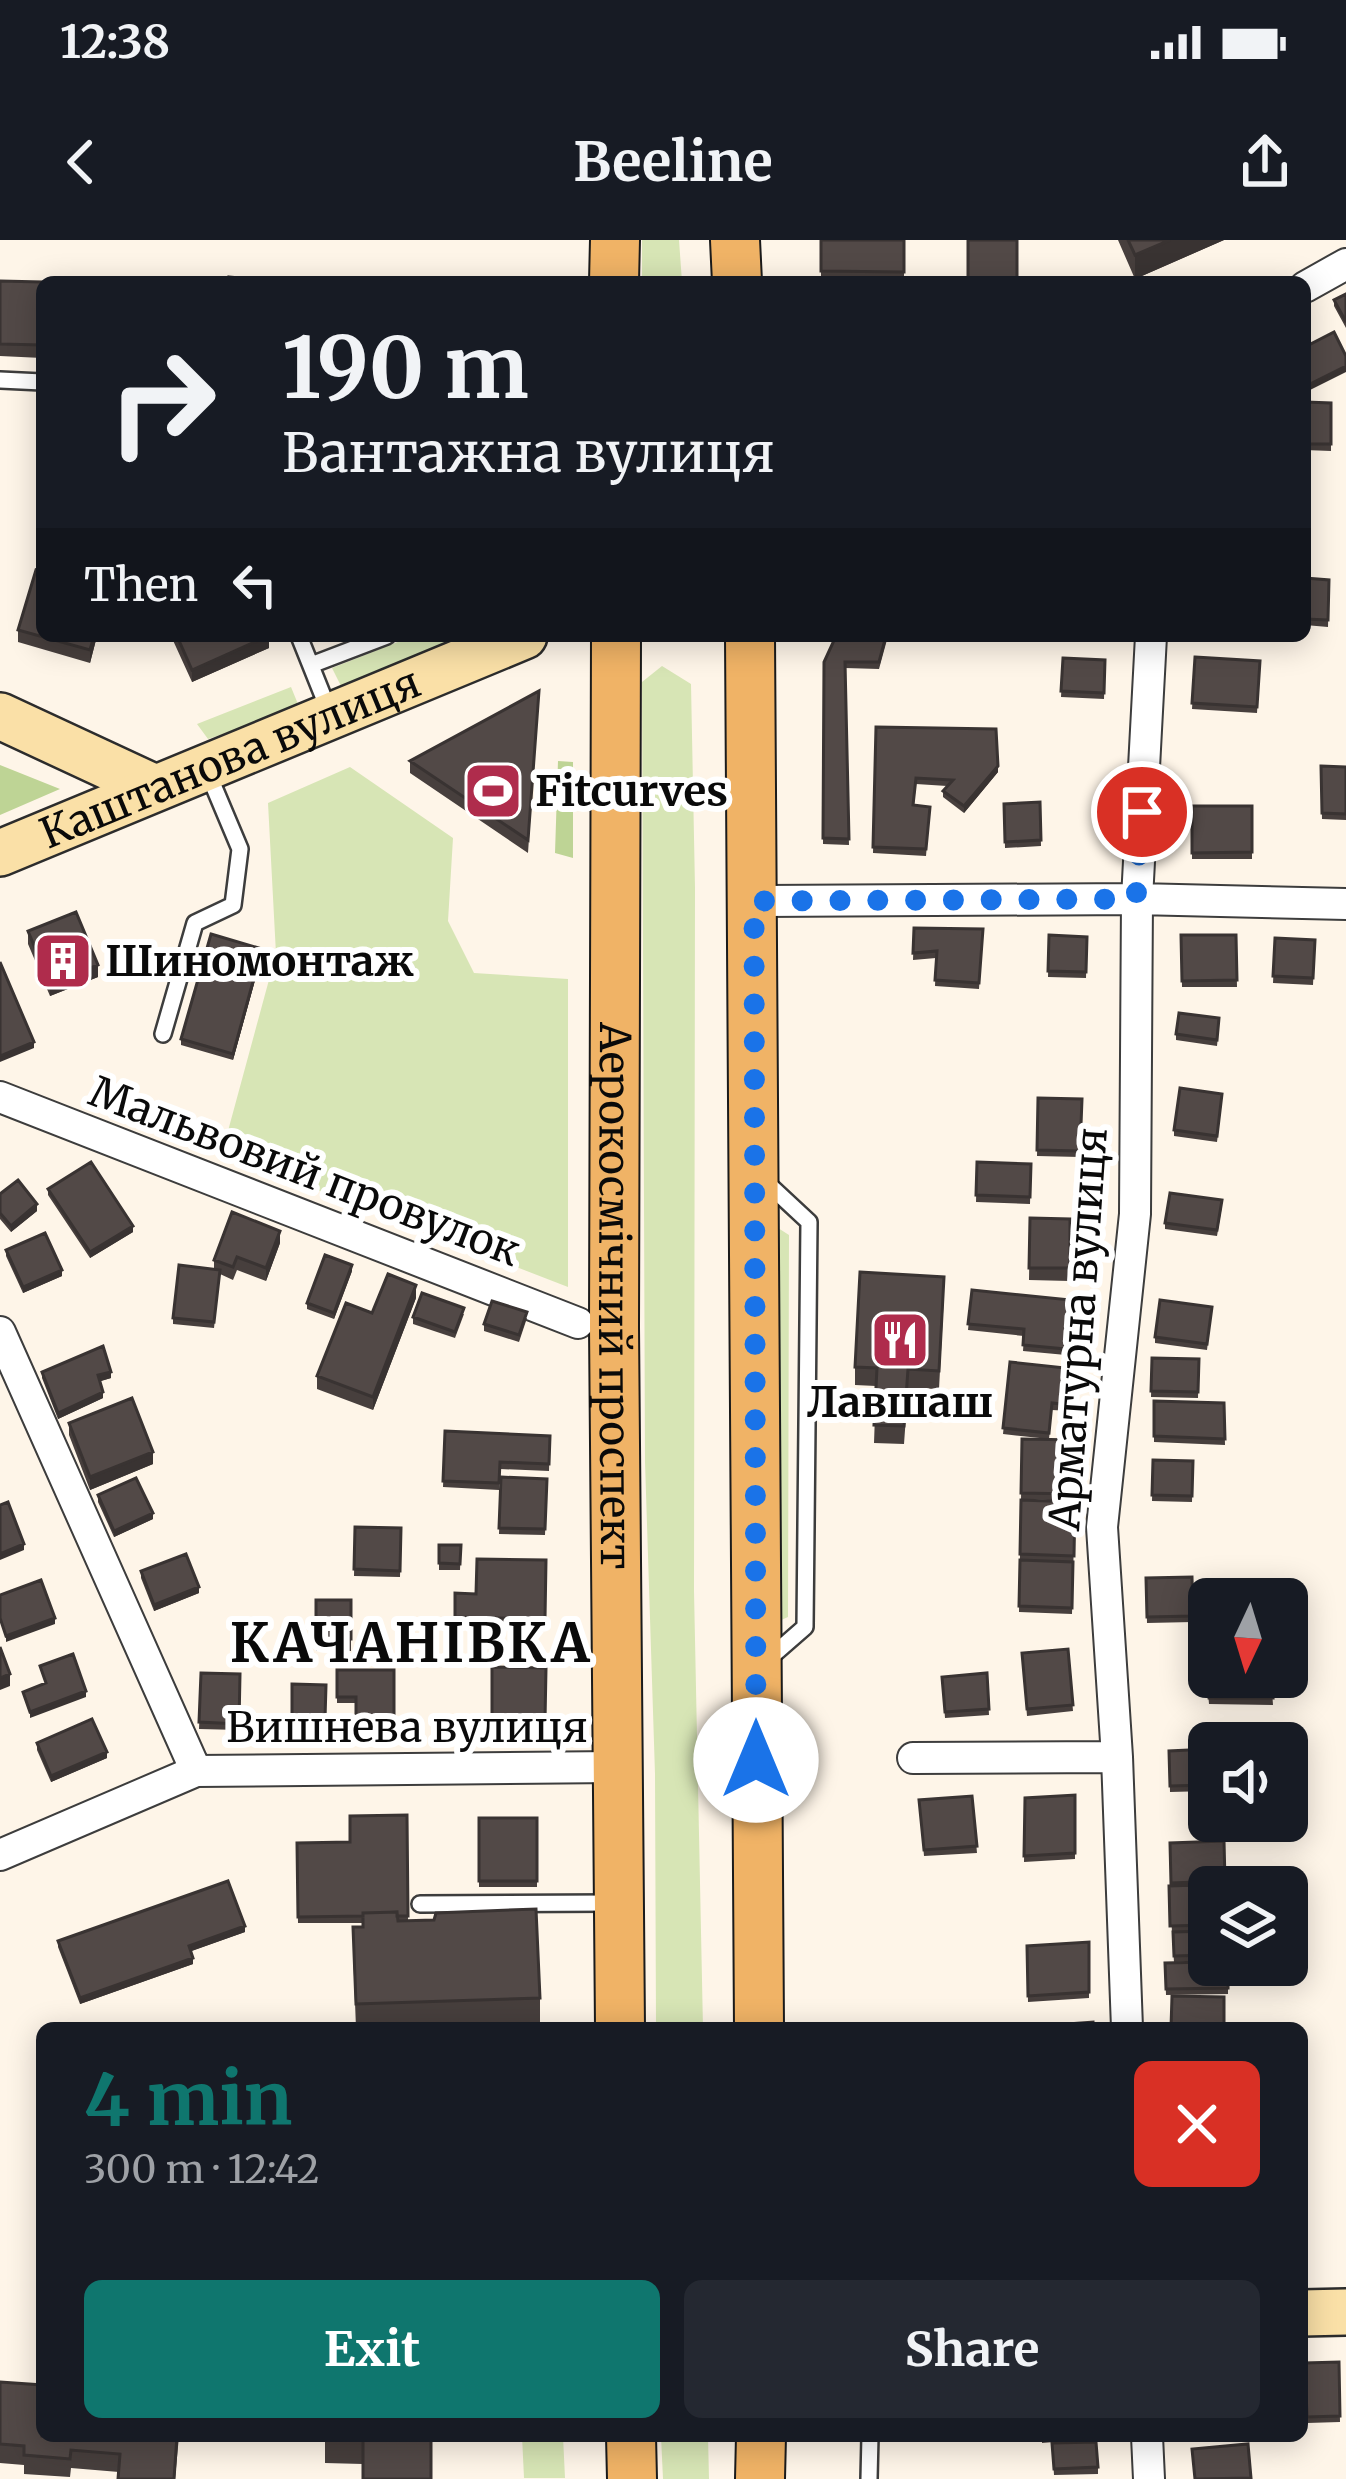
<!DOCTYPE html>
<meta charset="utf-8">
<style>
:root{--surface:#171b24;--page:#242831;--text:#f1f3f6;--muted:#9ea1a6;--accent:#0f766e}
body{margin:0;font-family:Merriweather,serif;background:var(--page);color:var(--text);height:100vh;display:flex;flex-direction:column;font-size:45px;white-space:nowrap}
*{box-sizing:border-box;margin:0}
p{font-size:39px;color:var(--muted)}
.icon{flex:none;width:66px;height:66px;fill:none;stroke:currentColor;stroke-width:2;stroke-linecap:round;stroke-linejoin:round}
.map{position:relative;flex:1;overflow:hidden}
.side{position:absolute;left:36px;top:1782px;width:1272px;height:420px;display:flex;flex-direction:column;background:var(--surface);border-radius:18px;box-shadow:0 6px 30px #0003}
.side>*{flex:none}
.top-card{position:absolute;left:36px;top:36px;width:1275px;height:366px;border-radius:18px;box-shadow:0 6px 30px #0003;background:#171b24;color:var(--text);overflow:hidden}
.needle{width:78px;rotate:184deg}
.fabs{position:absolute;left:1188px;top:1338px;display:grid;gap:24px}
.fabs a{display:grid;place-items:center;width:120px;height:120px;border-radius:18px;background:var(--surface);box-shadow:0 6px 30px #0003;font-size:60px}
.pin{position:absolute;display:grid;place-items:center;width:102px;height:102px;color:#fff;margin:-51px;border:6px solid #fff;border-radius:50%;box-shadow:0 3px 12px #0007}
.me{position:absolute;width:132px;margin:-66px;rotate:0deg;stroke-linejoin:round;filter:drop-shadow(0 0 9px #0008)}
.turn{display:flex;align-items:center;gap:42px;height:252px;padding:0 48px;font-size:54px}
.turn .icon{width:156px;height:156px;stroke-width:2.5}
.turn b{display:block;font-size:84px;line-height:102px}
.then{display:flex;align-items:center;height:114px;padding:0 48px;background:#0003;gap:24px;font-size:45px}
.round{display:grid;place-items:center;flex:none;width:126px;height:126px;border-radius:18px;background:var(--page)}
.headline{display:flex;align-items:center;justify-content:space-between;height:204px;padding:0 48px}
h1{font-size:72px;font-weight:700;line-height:90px;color:var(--accent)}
.primary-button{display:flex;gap:24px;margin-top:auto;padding:24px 48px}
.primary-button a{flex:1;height:138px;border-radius:18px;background:var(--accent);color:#fff;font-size:48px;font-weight:700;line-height:138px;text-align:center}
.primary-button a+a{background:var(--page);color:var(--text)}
.status{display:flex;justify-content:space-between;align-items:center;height:84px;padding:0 60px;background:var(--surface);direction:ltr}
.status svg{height:33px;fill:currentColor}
header{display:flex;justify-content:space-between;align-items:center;height:156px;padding:0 48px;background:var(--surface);font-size:54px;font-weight:700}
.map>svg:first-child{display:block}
.green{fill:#d7e5b5}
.forest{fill:#bed495}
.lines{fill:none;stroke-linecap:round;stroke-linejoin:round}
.lane-casing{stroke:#3d3d3d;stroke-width:20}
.street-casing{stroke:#3d3d3d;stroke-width:34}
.secondary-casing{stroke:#2c2c2c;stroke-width:50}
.primary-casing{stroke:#1b1b1b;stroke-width:52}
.lane{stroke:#fff;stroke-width:15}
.street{stroke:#fff;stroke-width:30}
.secondary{stroke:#fae0a7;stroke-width:45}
.primary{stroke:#f0b366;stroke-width:48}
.wall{fill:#473f3d}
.shaded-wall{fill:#393332}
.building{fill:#524947;stroke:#393332;stroke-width:3}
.route{stroke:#1a73e8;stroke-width:21;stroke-dasharray:0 37.8}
.labels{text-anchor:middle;stroke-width:12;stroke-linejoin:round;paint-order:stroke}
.street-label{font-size:42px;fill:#0a0a0a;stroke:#fff}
.poi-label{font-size:42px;font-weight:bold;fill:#0a0a0a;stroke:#fff;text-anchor:start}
.district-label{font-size:54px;font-weight:bold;letter-spacing:3px;fill:#0a0a0a;stroke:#fff}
</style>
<div class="status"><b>12:38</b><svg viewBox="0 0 49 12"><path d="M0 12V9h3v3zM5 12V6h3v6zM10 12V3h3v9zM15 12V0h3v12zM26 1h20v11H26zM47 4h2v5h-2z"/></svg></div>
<header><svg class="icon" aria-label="back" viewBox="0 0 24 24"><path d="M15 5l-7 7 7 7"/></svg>Beeline<svg class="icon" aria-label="share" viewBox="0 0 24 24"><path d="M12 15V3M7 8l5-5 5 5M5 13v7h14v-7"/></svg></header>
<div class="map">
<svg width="1346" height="2239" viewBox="0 0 1346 2239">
<rect width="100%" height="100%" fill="#fef5e8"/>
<path class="green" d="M642,0H679L682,42H642Z
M413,396H487L346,456L332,428Z
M662,426L691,444L695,648L694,1351L703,1788H656L655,1534L645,1222L642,442Z
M291,447L300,469L208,499L197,484Z
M350,527L453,598L448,681L474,733L568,739V1047L222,913L276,714L268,563Z
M778,988L789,995L788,1377L777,1382Z
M522,2196H563L565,2238H524Z
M661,2196H708L709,2239H663Z"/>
<path class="forest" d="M558,521L573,522V618L555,613Z
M0,525L60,549L0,575Z"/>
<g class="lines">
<defs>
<path id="lane" d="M0,140L42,142
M299,396L329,471
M311,425L387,396
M163,794L195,683L233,665L240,609L208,533
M766,942L809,982L805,1387L766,1421
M420,1664L613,1663
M869,2239L870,2196"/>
<path id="street" d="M1305,47L1346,24
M754,661L1137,659L1346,664
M0,857L578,1083
M0,1092L196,1531
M913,1518L1117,1517
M0,1615L196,1531L616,1527
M1127,1788L1117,1517L1102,1287L1135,974L1137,659L1151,396
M1147,2196L1149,2239"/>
<g id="secondary">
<path d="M0,476L153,547"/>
<path id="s1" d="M0,613L524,396"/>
<path d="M1302,2073L1346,2072"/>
</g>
<g id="primary">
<path d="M735,0L737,42"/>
<path d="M614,42L615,0"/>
<path id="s2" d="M616,396L614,1087L620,1788"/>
<path d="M750,396L759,1788"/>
<path d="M631,2196L632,2239"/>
<path d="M760,2239L761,2196"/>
</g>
</defs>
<use href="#lane" class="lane-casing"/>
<use href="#street" class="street-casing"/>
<use href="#secondary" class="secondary-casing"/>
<use href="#primary" class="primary-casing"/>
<use href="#lane" class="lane"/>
<use href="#street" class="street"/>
<use href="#secondary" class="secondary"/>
<use href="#primary" class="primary"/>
</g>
<path class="wall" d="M821,0H904V38L821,37Z
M1118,0H1224L1135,39Z
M0,41L42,42V118L0,116Z
M1346,54V88L1334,66V60Z
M1305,162L1331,163V211L1305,210Z
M1305,338L1329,340L1328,387L1305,385Z
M18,390L42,396H97L90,423L18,402Z
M171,396H269V408L192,442Z
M888,396L879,429L845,428L849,605L823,604L824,422Z
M1195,417L1260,421L1257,473L1192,469Z
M1063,418L1105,420L1104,459L1061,457Z
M539,451L528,613L410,533V521Z
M876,487L998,532L964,573L943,557V551L947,546L916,544L914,565L930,567L926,616L873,613Z
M1321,526L1346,527V580L1322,579Z
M1040,562L1041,606L1005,608L1004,564Z
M1192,566H1252V619H1192Z
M914,688L983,689L979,749L935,746L936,718L913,720Z
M28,691L98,737L50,756L28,704Z
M1049,695L1087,697L1086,738L1048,737Z
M1181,695H1236L1237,747H1182Z
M1275,698L1315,700L1313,745L1273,743Z
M262,715L233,820L181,805V799Z
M1219,784L1217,806L1176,800V794Z
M1038,858L1082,859L1080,917L1037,916Z
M1222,860L1217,902L1174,896V890Z
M977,922L1031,924L1030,964L976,962Z
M48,949L133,992L90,1018L48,955Z
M0,954L37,971L11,992L0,979Z
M1222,966L1217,996L1165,989V983Z
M1030,978L1070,979V1041L1029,1040Z
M280,1003L266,1041L237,1030L233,1040L220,1034L214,1088L173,1084V1078L214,1029V1020Z
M6,1010L62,1036L23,1053L6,1016Z
M352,1031L334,1079L307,1069V1063Z
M972,1050L1071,1060L1066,1115L1023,1111L1024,1096L968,1090Z
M944,1055L939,1149L908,1148L904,1204L874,1203L876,1146L855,1145V1127Z
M416,1058L373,1170L317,1149V1136L372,1073Z
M1212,1067L1207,1110L1155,1103V1097Z
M464,1074L455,1098L413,1084V1077Z
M527,1078L519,1102L484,1091V1084Z
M1152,1118L1199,1119L1198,1158L1151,1157Z
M1010,1122L1075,1129L1071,1171L1052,1170L1049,1199L1003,1194Z
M42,1132L111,1138L100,1141L103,1158L58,1179L42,1138Z
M1154,1161L1224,1163L1225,1205L1154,1202Z
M69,1183L153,1224L90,1250L69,1195Z
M445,1191L550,1196L549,1231L500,1229L499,1250L443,1247Z
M1022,1199L1076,1200L1075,1261L1021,1259Z
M1153,1220L1193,1221L1192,1262L1152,1261Z
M501,1237L547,1239L545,1295L499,1294Z
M98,1255L153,1279L114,1297L98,1262Z
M1021,1260L1075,1262L1072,1374L1019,1372Z
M355,1287L401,1288L400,1337L354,1336Z
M439,1305H461L460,1330H439Z
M546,1320L545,1385L455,1384V1353L476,1354Z
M141,1331L199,1353L154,1371L141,1338Z
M1192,1337L1193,1382L1147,1383L1146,1338Z
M316,1360H351V1411H316Z
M1068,1409L1073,1471L1027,1476L1022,1413Z
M1205,1418L1271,1437L1273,1465L1209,1464Z
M492,1427L546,1428L545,1487L492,1486Z
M337,1430H394V1489L356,1490V1463H337Z
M201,1433L240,1434L239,1490L199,1489Z
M987,1433L989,1475L945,1478L942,1437Z
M292,1444L326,1445L325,1486L292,1485Z
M37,1503L107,1518L51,1542L37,1510Z
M1209,1509V1551L1170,1552L1169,1511Z
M1075,1555V1619L1024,1622L1025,1558Z
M972,1556L977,1613L924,1616L919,1560Z
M407,1575L408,1681L540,1758V1782L356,1788L353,1711L363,1687V1683H298L297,1603L350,1602Z
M479,1578H537V1647H479Z
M1224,1601L1225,1647H1209V1721L1174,1722L1169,1646H1171L1170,1603Z
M245,1692L191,1711L193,1724L80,1764L58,1707V1701Z
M1089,1702V1758L1028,1762L1027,1706Z
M1165,1723L1228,1725V1754L1166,1755Z
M1339,2122L1340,2182L1307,2183L1305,2123Z
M0,2142L42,2196H179L175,2239H118L119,2232L71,2228L70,2237L24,2234V2225L0,2223Z
M325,2196H431L363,2224L325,2223Z
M1042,2196H1100V2198L1042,2203Z
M1052,2203L1098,2227V2234L1054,2235Z"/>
<path class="shaded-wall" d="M1170,0H1224L1135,39V15Z
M1346,126V132L1308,151V145Z
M94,396H97L90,423V410Z
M269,396V408L192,442V430Z
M998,526V532L964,573V566Z
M262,709V715L233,820V814Z
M98,725V737L50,756V744Z
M34,802V808L0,822V816Z
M37,964V971L11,992V986Z
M133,986V992L90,1018V1012Z
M280,991V1003L266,1041V1028Z
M352,1025V1031L334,1079V1073Z
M62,1030V1036L23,1053V1047Z
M416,1045V1058L373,1170V1157Z
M111,1132V1138L98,1142V1135Z
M103,1152V1158L58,1179V1173Z
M153,1212V1224L90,1250V1237Z
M153,1273V1279L114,1297V1291Z
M24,1304V1310L0,1320V1314Z
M199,1347V1353L154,1371V1365Z
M55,1378V1384L6,1402V1396Z
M10,1434V1446L0,1450V1438Z
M86,1451V1457L30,1478V1472Z
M107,1512V1518L51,1542V1536Z
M245,1686V1692L189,1712V1706Z
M193,1718V1724L80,1764V1758Z"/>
<path class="building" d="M821,0H904V32L821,31Z
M968,0H1017V42H905V39L968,40Z
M1128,0H1170L1135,15Z
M229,37L284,42H229Z
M0,41L42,42V105L0,104Z
M1346,54V82L1334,60Z
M1334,92L1346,116V126L1308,145L1305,139V107Z
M1305,162L1331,163V204H1305Z
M36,330L42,332V396H94L90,410L18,390Z
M1305,338L1329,340L1328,380L1305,379Z
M177,396H268L192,430Z
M836,396H886L879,422H845L849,599L823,598L824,422Z
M1195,417L1260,421L1257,467L1192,463Z
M1063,418L1105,420L1104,453L1061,451Z
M539,451L528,600L410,521Z
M876,487L996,489L998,526L964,566L943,551L953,540L916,538L913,565L930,567L926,609L873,607Z
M1321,526L1346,527V574L1322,573Z
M1040,562L1041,600L1005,602L1004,564Z
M1192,566H1252V612L1192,613Z
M76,672L98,725L50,744L28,691Z
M914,688L983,689L979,743L935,740L937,711L913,713Z
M211,694L262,709L233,814L181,799Z
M1049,695L1087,697L1086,732L1048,731Z
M1181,695H1236L1237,740L1182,741Z
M1275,698L1315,700L1313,738L1273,736Z
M0,722L34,802L0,816Z
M1179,773L1219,778L1217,800L1176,794Z
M1180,848L1222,854L1217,896L1174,890Z
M1038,858L1082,859L1080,911L1037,910Z
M91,922L133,986L90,1012L48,949Z
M977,922L1031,924L1030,957L976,955Z
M18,940L37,964L11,986L0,973V954Z
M1170,953L1222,960L1217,990L1165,983Z
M232,972L280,991L266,1028L237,1017L233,1027L214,1020Z
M1030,978L1070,979V1028H1029Z
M45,993L62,1030L23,1047L6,1010Z
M325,1015L352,1025L334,1073L307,1063Z
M179,1025L220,1030L214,1082L173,1078Z
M860,1032L944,1037L939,1131L908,1129L904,1186L874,1185L877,1128L855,1127Z
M388,1034L416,1045L373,1157L317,1136L346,1063L372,1073Z
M972,1050L1071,1060L1066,1109L1023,1105L1024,1089L968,1084Z
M422,1053L464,1068L455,1092L413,1077Z
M1160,1060L1212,1067L1207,1104L1155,1097Z
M492,1061L527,1072L519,1095L484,1084Z
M103,1106L111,1132L98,1135L103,1152L58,1173L42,1132Z
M1152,1118L1199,1119L1198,1152L1151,1151Z
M1010,1122L1075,1129L1071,1165L1052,1163L1049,1193L1003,1188Z
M132,1158L153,1212L90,1237L69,1183Z
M1154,1161L1224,1163L1225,1199L1154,1196Z
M445,1191L550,1196L549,1224L500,1222L499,1243L443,1241Z
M1022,1199L1076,1200L1075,1254L1021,1253Z
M1153,1220L1193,1221L1192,1256L1152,1255Z
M501,1237L547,1239L545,1289L499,1288Z
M136,1238L153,1273L114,1291L98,1255Z
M1021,1260L1075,1262L1074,1316L1020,1314Z
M8,1262L24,1304L0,1314V1265Z
M355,1287L401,1288L400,1331L354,1329Z
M439,1305H461L460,1324L439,1323Z
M186,1314L199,1347L154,1365L141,1331Z
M477,1319L546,1320L545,1379L455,1377V1353L476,1354Z
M1020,1320L1073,1322L1072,1368L1019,1366Z
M1192,1337L1193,1376L1147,1377L1146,1338Z
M41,1340L55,1378L6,1396L0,1378V1355Z
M316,1360H351V1399H316Z
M0,1407L10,1434L0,1438Z
M1068,1409L1073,1465L1027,1469L1022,1413Z
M73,1414L86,1451L30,1472L23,1452L46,1443L40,1426Z
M1205,1418H1209V1437H1271L1273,1458H1209Z
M492,1427L546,1428L545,1481L492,1480Z
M337,1430H394V1483L356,1484V1457H337Z
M201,1433L240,1434L239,1484L199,1482Z
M987,1433L989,1469L945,1472L942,1437Z
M292,1444L326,1445L325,1479L292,1478Z
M92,1479L107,1512L51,1536L37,1503Z
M1209,1509V1545L1170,1546L1169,1511Z
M1075,1555V1613L1024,1616L1025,1558Z
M972,1556L977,1606L924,1610L919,1560Z
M407,1575L408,1676H397V1672L363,1673V1676L298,1677L297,1603L350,1602V1576Z
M479,1578H537V1641H479Z
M1224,1601L1225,1641L1171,1643L1170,1603Z
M228,1641L245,1686L189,1706L193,1718L80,1758L58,1701Z
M1223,1644V1647H1209V1685L1170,1686L1169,1646Z
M536,1669L540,1758L356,1764L353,1687H363V1673L397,1672L398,1681L434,1680L436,1673Z
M1209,1691V1715L1174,1716L1173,1692Z
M1089,1702V1752L1028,1756L1027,1706Z
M1209,1722V1725H1228V1748L1166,1749L1165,1723Z
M1172,1756L1224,1757V1788H1171Z
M1093,1782V1788H1041V1786Z
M1339,2122L1340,2176L1307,2177L1305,2123Z
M0,2142L42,2145V2196H177L174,2239H118L120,2214L71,2210L70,2219L24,2215V2206L0,2204Z
M325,2196H431V2239H363V2200H325Z
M1096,2202L1098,2227L1054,2229L1052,2203Z
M1248,2204L1251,2238L1195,2239L1192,2209Z"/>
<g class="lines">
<path class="route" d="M756,1520L754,661L1136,659L1142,572"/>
</g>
<defs>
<symbol id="stadium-square" viewBox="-11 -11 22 22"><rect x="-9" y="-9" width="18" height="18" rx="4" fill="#af2c4c" stroke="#fff"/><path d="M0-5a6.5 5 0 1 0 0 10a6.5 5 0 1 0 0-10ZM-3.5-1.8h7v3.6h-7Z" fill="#fff"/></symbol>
<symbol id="building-square" viewBox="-11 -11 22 22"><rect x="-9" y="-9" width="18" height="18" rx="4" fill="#af2c4c" stroke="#fff"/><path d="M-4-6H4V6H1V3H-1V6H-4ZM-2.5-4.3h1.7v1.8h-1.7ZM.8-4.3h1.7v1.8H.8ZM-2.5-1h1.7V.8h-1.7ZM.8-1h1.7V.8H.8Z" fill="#fff"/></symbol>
<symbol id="restaurant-square" viewBox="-11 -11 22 22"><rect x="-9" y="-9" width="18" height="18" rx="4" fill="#af2c4c" stroke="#fff"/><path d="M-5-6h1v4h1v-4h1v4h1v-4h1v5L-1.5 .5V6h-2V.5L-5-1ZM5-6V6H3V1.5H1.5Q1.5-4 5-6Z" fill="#fff"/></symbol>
</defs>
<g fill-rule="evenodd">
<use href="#stadium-square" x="460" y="518" width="66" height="66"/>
<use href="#building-square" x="30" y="688" width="66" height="66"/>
<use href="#restaurant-square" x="867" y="1067" width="66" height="66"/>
</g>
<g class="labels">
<g class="street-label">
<text dy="15" stroke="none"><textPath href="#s1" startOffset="249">Каштанова вулиця</textPath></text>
<text transform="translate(305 931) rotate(21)" y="15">Мальвовий провулок</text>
<text dy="15" stroke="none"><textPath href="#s2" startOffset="660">Аерокосмічний проспект</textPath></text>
<text transform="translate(1078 1089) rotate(-86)" y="15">Арматурна вулиця</text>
<text x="407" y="1502">Вишнева вулиця</text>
</g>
<g class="poi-label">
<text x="535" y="566">Fitcurves</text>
<text x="105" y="736">Шиномонтаж</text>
<text x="900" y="1177" text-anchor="middle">Лавшаш</text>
</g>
<g class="district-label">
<text x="411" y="1422">КАЧАНІВКА</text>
</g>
</g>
</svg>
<div class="fabs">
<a><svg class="needle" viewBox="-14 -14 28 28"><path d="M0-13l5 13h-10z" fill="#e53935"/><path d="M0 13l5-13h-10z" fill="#9ea1a6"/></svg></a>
<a><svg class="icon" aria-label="sound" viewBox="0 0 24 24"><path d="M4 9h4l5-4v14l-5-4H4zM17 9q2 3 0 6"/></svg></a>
<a><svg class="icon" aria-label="layers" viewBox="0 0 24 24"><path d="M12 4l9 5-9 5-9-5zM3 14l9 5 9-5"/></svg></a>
</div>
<div class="pin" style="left:1142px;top:572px;background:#d93025"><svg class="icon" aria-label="arrive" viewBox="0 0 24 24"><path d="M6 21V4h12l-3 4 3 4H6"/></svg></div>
<svg class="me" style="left:756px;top:1520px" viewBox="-20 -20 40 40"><circle r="19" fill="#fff"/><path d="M0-13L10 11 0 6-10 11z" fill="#1a73e8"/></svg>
<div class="top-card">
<div class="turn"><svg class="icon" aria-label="right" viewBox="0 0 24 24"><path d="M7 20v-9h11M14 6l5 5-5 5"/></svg><div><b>190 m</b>Вантажна вулиця</div></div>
<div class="then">Then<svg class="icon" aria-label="left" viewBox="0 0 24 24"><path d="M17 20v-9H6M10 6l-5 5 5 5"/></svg></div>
</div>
<section class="side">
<div class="headline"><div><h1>4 min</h1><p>300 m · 12:42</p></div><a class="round" style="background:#d93025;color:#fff"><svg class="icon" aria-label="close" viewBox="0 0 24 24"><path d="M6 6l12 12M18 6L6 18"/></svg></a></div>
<div class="primary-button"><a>Exit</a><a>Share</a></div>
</section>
</div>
